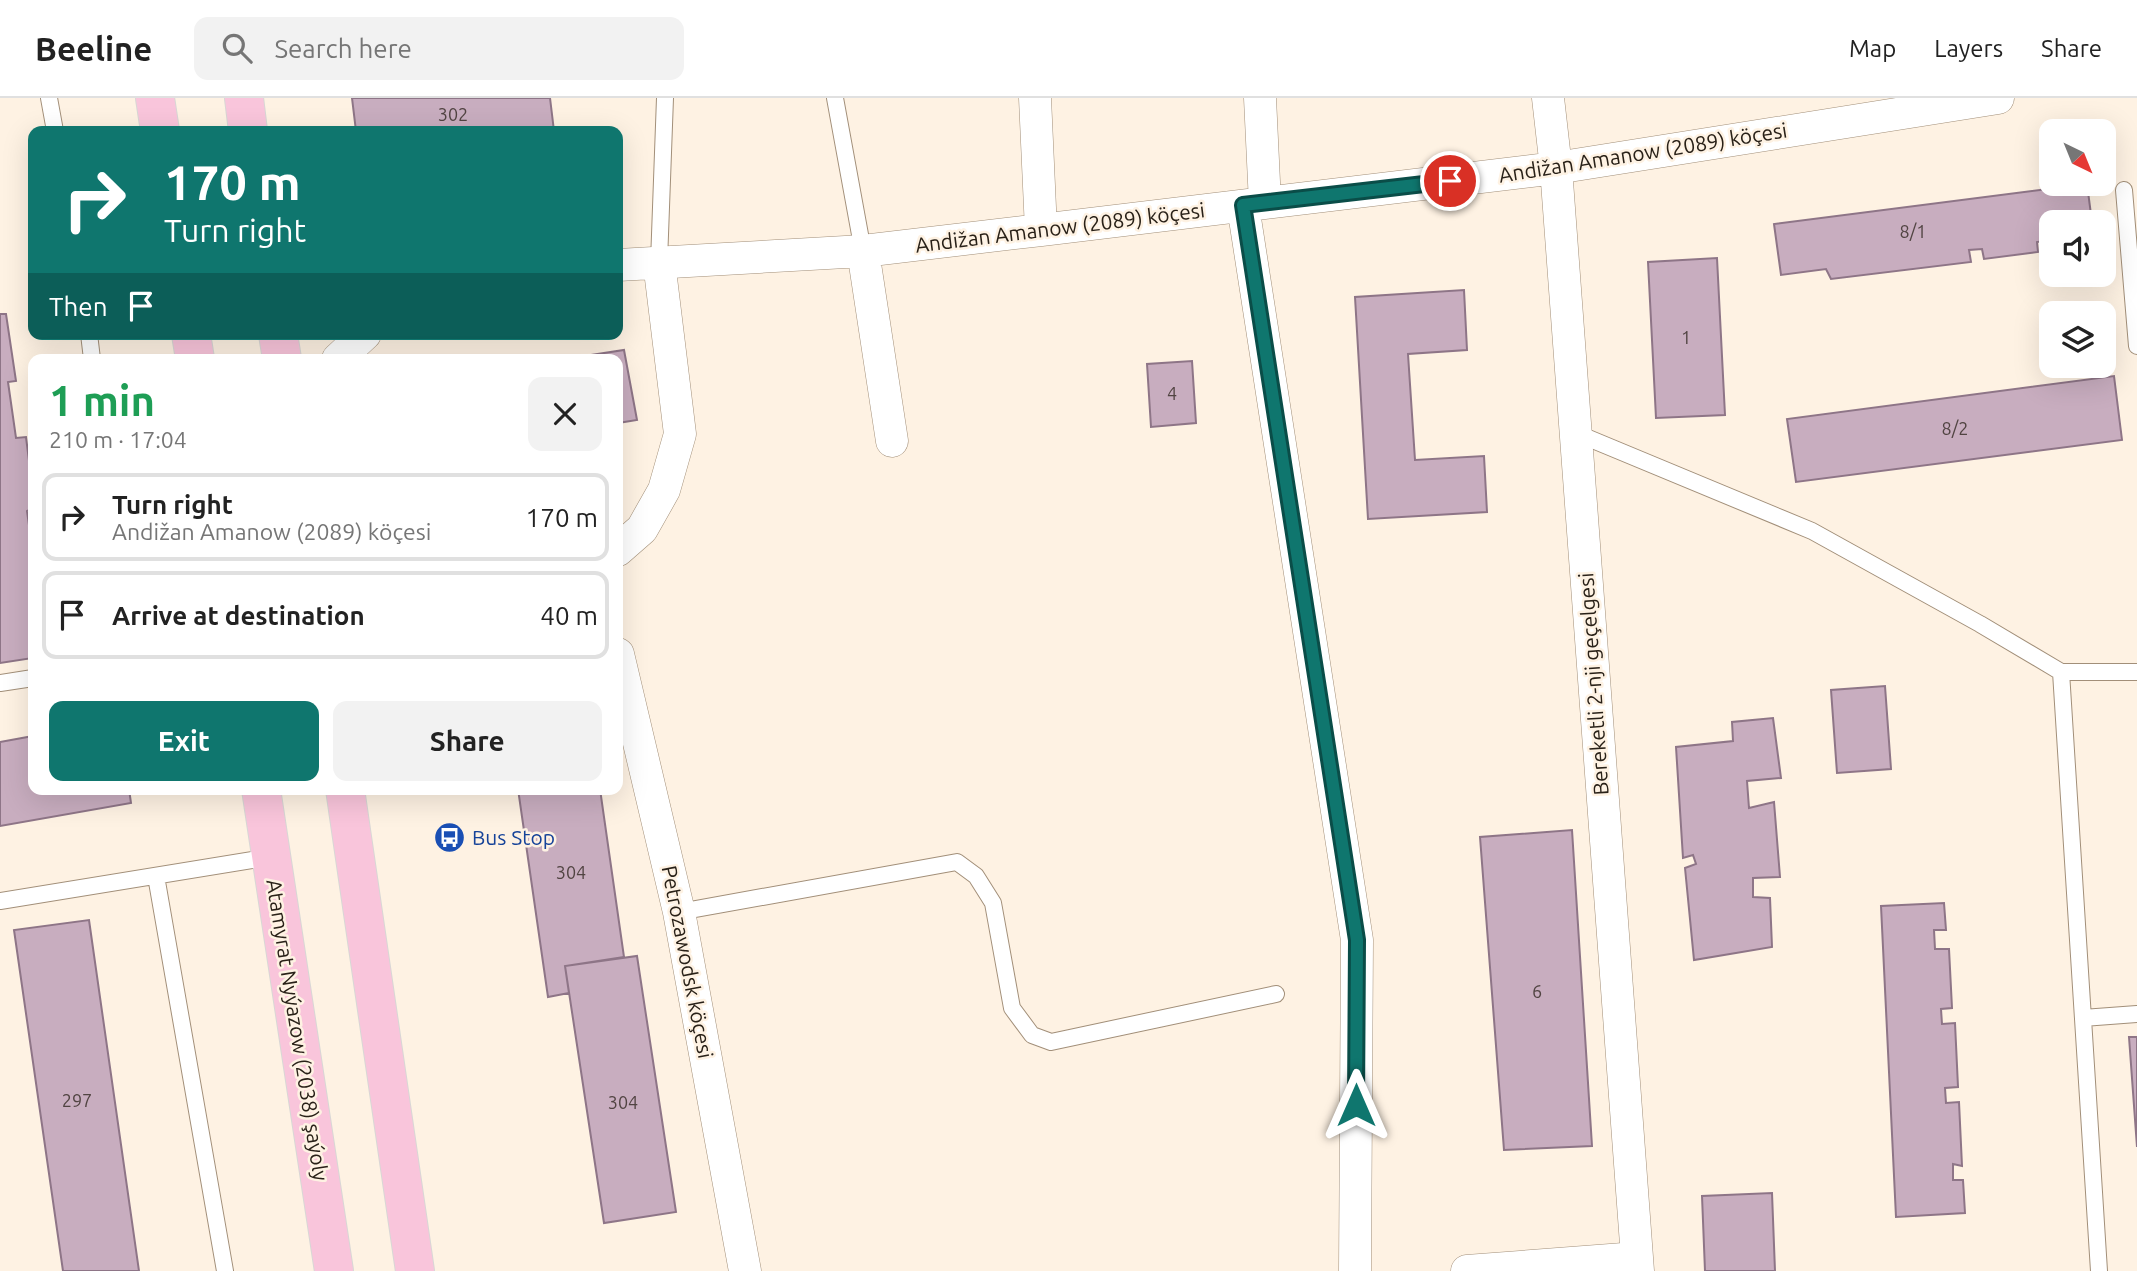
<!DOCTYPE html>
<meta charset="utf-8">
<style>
:root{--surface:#fff;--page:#f2f2f2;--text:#222;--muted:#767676;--line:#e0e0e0;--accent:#0f766e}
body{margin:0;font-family:Ubuntu,sans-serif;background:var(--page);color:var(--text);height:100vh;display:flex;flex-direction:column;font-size:26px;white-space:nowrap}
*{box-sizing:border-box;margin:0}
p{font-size:23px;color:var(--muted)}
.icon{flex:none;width:38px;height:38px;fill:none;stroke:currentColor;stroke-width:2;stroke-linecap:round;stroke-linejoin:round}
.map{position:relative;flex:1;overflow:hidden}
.drawer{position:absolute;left:28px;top:256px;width:595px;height:441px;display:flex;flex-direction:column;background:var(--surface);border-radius:14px;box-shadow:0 7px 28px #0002}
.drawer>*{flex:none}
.hud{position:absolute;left:28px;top:28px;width:595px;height:214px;border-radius:14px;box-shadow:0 7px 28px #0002;background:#0f766e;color:#fff;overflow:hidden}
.needle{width:46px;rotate:137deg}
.buttons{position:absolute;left:2039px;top:21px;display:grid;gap:14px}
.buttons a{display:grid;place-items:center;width:77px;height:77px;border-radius:14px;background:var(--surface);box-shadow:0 7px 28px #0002;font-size:35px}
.pin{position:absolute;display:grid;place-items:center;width:60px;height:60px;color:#fff;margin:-30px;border:4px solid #fff;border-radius:50%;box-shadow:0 2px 7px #0007}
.me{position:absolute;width:77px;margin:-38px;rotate:0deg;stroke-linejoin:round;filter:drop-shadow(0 0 5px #0008)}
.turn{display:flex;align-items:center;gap:24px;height:147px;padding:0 21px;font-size:32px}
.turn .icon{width:91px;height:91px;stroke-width:2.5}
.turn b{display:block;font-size:49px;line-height:60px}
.then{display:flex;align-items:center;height:66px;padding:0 21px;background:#0003;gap:14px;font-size:26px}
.round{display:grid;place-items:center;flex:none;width:74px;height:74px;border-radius:14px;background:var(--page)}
.overview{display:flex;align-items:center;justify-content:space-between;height:119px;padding:0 21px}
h1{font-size:42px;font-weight:700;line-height:52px;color:#1e9e55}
.button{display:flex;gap:14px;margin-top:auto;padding:14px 21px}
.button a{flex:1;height:80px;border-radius:14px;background:var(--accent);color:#fff;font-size:28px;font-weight:700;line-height:80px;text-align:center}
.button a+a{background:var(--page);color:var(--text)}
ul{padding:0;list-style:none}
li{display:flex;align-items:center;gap:21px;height:88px;margin:0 14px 10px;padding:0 7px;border:4px solid var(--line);border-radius:14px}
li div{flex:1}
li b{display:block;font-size:26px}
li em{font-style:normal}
header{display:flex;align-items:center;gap:42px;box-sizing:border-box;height:98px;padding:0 35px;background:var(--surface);border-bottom:2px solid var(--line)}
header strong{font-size:33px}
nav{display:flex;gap:38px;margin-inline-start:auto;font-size:24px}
.search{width:490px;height:63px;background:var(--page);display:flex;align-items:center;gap:18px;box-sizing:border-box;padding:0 24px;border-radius:14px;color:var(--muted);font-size:26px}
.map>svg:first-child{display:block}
.building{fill:#c8adbf;stroke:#8e7587;stroke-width:2}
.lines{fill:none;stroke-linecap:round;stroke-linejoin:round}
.service-casing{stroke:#a28f79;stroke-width:18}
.minor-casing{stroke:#a28f79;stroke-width:33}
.primary-casing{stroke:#d8d7d5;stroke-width:40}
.service{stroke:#fff;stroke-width:16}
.minor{stroke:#fff;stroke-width:32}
.primary{stroke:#f9c5db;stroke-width:38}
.route-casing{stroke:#0a4d48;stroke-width:18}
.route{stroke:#0f766e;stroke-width:12}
.labels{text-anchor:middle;stroke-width:5;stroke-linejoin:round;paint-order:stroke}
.number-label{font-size:18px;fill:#514442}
.street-label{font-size:21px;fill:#292118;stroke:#fef2e3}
.transit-label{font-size:21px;fill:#164399;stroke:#fef2e3;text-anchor:start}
</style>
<header>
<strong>Beeline</strong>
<div class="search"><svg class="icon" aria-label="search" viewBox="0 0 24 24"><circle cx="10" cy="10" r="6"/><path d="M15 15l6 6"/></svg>Search here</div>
<nav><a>Map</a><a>Layers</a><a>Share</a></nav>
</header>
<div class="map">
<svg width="2137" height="1173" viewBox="0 0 2137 1173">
<rect width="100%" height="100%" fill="#fef2e3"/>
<path class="building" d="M352,0H550L554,33H356Z
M2087,86L2092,124H2051V142L2037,144L2038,154L1984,161L1982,151L1969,152L1971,164L1831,181L1826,171L1781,177L1774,126Z
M1717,160L1725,317L1656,320L1648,164Z
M1464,192L1467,252L1408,256L1415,362L1484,358L1487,414L1368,421L1355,199Z
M0,216H6L16,283L8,284L16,340L26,339L33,394V410L27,413L33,455V560L0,565Z
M624,252L637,322L618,325V261H565Z
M1192,263L1196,325L1151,329L1147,266Z
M2114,278L2122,342L1796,384L1787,321Z
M1885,588L1891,671L1837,675L1831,592Z
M1773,620L1781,680L1747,683L1749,710L1774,704L1780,779L1753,780V799L1770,800L1772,849L1694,862L1685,770L1696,766L1693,757L1683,760L1676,649L1733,643L1732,624Z
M33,638V691H129L131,705L0,728V644Z
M518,691H600L624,859L565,868L569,895L548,899Z
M1572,732L1592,1048L1504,1052L1480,739Z
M1944,805L1946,832H1934L1935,851H1949L1952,910L1941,911L1942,926L1955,925L1958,989L1945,990L1946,1005L1959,1004L1962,1068L1953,1066V1082H1963L1965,1115L1896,1119L1881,808Z
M89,822L139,1173H63L14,832Z
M637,858L676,1114L604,1125L565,868Z
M2129,939H2137V1049Z
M1772,1095L1775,1173H1705L1702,1098Z"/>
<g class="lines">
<defs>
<path id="service" d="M49,0L55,33
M835,0L863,153
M2124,92L2137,248
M659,164L665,0
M89,236L92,261
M1576,335L1812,433L1980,526L2061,574H2137
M2061,574L2099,1173
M0,585L33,580
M156,778L225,1173
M0,803L271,759
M679,814L957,764L976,778L993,805L1012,910L1032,937L1051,944L1276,896
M2083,920L2137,916"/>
<path id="minor" d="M1035,0L1041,132
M1260,0L1265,105
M1548,0L1556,70L1638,1173
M1243,108L1357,842L1355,1173
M863,153L892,343
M618,167L863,153L1041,132L1556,70L1998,0
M338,261L365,236
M618,452L642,431L664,392L680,336L659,164
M618,556L679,814L745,1173
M1467,1173L1637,1160"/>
<path id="primary" d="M155,0L160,33
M244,0L248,33
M191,236L195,261
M278,236L282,261
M261,691L334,1173
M345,691L415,1173"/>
</defs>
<use href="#service" class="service-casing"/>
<use href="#minor" class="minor-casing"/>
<use href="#primary" class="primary-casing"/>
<use href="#service" class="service"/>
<use href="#minor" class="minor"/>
<use href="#primary" class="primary"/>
</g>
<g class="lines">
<defs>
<path id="route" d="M1356,1007L1357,842L1243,107L1450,83"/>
</defs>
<use href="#route" class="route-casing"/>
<use href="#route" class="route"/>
</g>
<defs>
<symbol id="bus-disc" viewBox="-11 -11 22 22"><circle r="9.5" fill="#1a4fb4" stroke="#fef2e3"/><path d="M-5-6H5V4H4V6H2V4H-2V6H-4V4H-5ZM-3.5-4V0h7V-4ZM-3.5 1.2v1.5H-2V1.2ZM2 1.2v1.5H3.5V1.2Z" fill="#fff"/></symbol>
</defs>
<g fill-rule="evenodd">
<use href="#bus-disc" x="432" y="722" width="35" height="35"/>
</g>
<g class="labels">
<g class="number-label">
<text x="453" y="23">302</text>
<text x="1913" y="140">8/1</text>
<text x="1686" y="246">1</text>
<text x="1172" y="302">4</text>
<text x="1955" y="337">8/2</text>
<text x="571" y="781">304</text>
<text x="1537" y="900">6</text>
<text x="77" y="1009">297</text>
<text x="623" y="1011">304</text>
</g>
<g class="street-label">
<text transform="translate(1643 55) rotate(-9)" y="7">Andižan Amanow (2089) köçesi</text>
<text transform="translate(1060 130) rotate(-7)" y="7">Andižan Amanow (2089) köçesi</text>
<text transform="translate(1594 586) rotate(-94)" y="7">Bereketli 2-nji geçelgesi</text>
<text transform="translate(687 864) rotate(79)" y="7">Petrozawodsk köçesi</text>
<text transform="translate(297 932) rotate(81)" y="7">Atamyrat Nyýazow (2038) şaýoly</text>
</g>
<g class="transit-label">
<text x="472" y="747">Bus Stop</text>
</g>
</g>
</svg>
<div class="buttons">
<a><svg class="needle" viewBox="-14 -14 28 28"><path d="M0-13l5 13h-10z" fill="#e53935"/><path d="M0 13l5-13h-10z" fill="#767676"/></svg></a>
<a><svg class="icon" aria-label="sound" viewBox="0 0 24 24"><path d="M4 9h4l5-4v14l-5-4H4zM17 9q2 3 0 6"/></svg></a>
<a><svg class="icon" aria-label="layers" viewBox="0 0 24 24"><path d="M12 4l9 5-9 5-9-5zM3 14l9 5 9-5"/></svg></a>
</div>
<div class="pin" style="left:1450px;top:83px;background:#d93025"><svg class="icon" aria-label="arrive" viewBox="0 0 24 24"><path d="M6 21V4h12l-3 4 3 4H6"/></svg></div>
<svg class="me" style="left:1356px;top:1007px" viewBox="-20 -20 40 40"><path d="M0-17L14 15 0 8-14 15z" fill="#0f766e" stroke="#fff" stroke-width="4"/></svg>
<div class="hud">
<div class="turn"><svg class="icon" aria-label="right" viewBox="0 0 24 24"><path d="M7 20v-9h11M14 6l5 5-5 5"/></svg><div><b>170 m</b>Turn right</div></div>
<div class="then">Then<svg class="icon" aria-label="arrive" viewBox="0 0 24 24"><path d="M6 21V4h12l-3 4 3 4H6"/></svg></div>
</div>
<section class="drawer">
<div class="overview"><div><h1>1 min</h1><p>210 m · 17:04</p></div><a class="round"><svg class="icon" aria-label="close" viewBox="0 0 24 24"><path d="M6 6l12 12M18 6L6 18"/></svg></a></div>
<ul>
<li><svg class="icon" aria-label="right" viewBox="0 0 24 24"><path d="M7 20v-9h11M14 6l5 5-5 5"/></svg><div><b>Turn right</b><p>Andižan Amanow (2089) köçesi</p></div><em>170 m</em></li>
<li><svg class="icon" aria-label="arrive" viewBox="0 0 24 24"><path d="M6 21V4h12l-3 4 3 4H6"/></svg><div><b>Arrive at destination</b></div><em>40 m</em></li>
</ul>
<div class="button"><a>Exit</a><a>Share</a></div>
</section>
</div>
